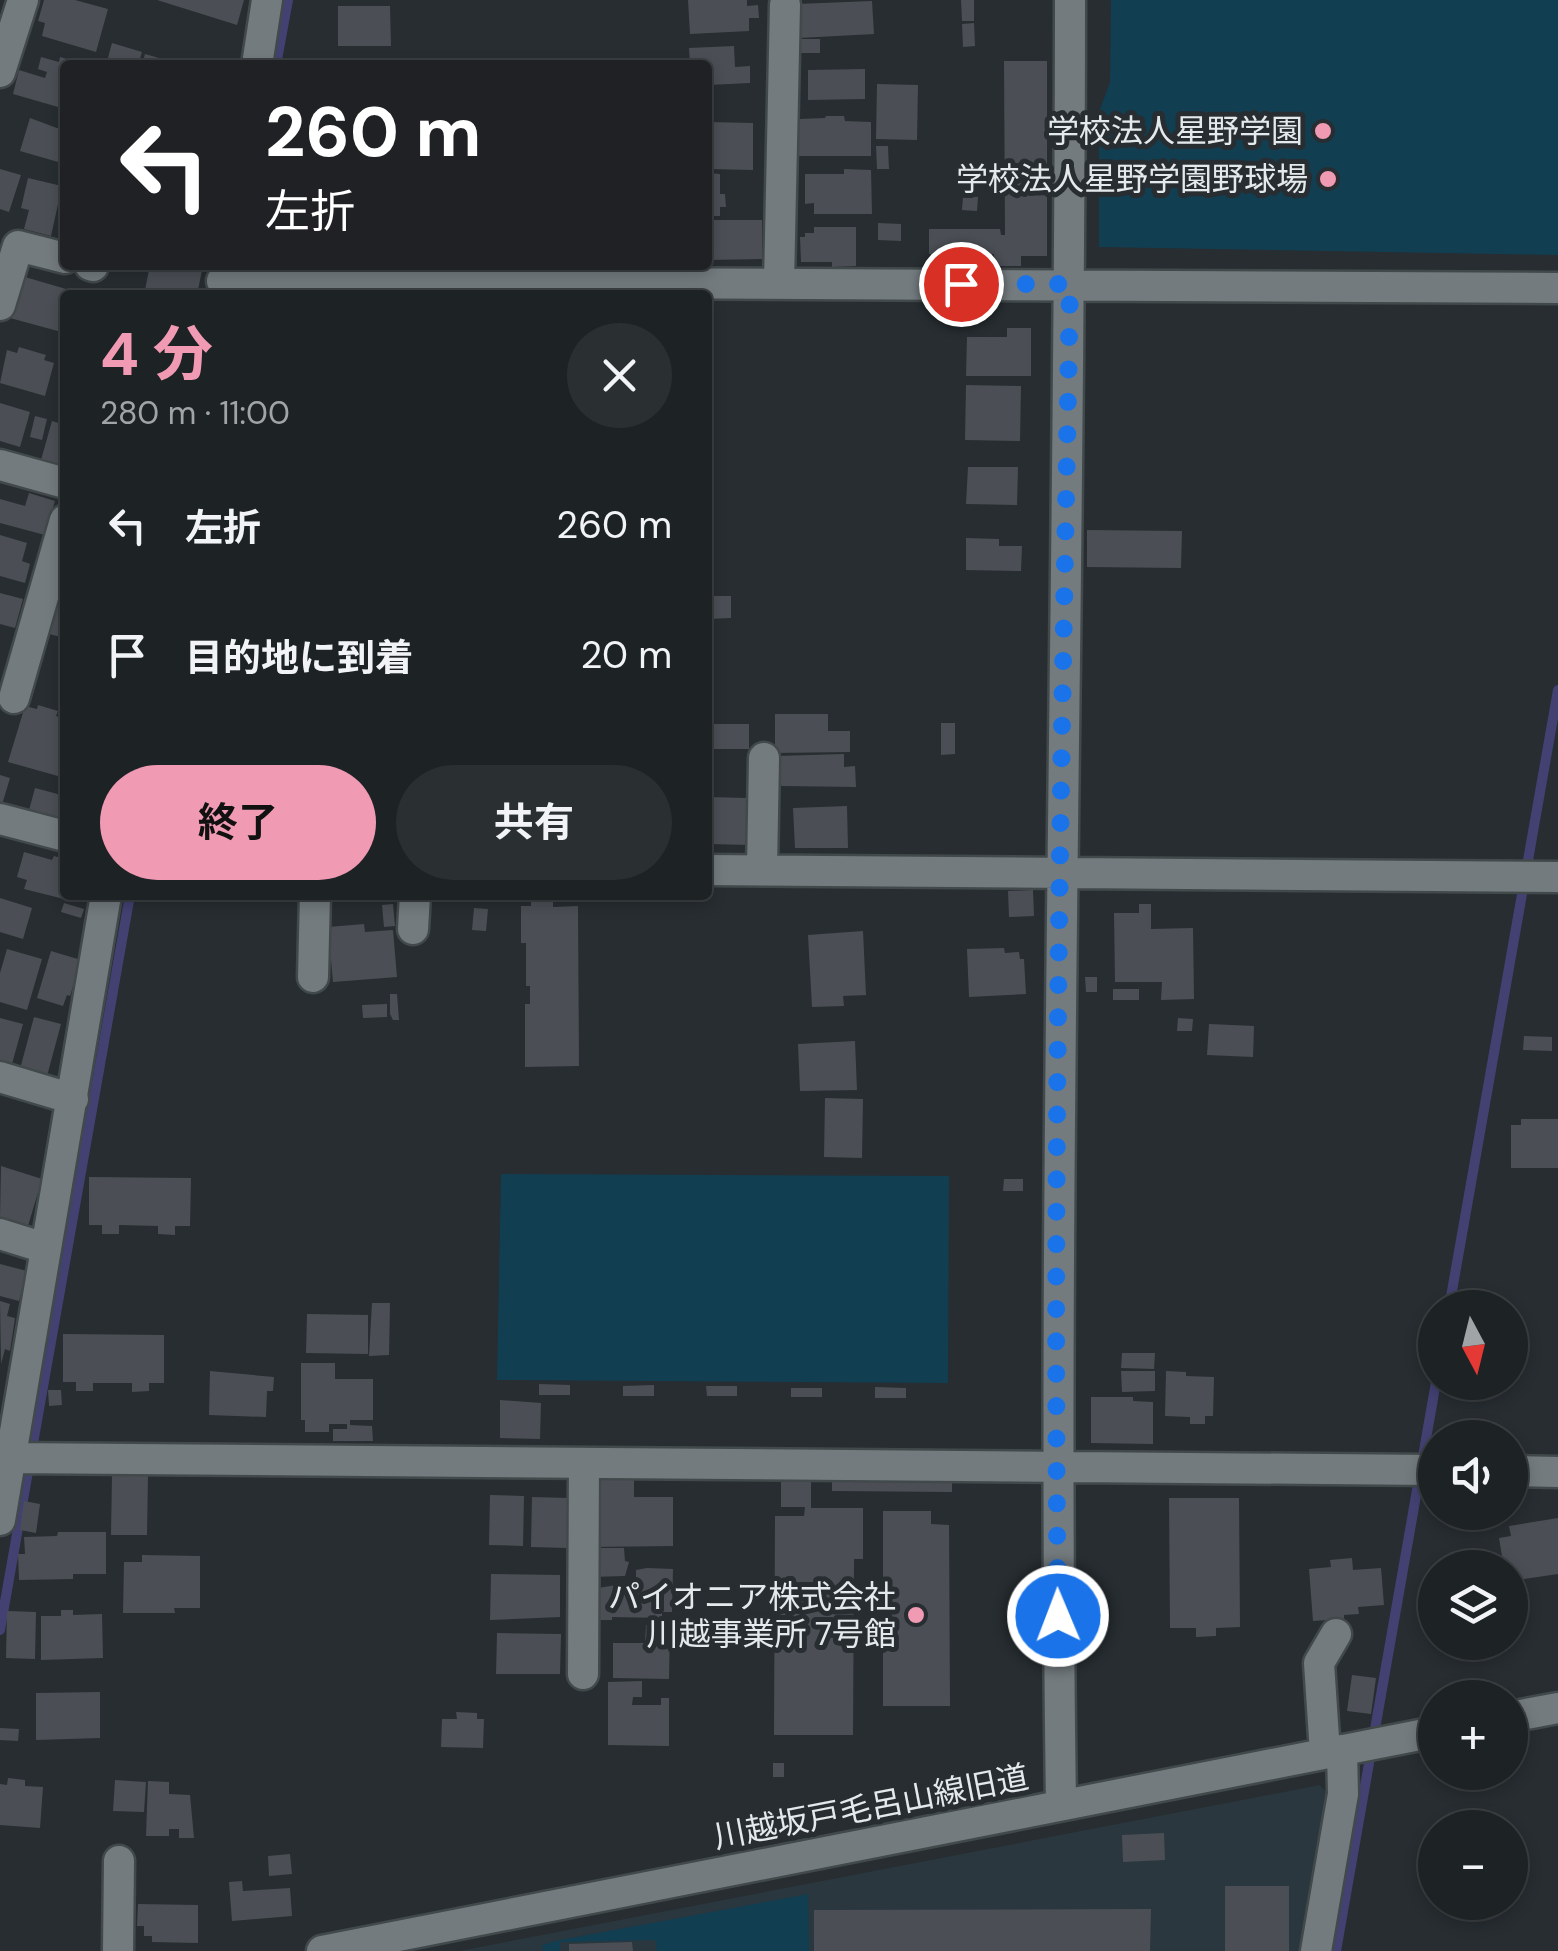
<!DOCTYPE html>
<html lang="ja">
<meta charset="utf-8">
<style>
:root{--surface:#1d2225;--page:#2a2f32;--text:#f1f3f6;--muted:#a0a4a7;--line:#3b3f42;--accent:#f19ab3}
body{margin:0;font-family:"DM Sans","Noto Sans JP",sans-serif;background:var(--page);color:var(--text);height:100vh;display:flex;flex-direction:column;font-size:38px;white-space:nowrap}
*{box-sizing:border-box;margin:0}
p{font-size:32px;color:var(--muted)}
.icon{flex:none;width:55px;height:55px;fill:none;stroke:currentColor;stroke-width:2;stroke-linecap:round;stroke-linejoin:round}
.map{position:relative;flex:1;overflow:hidden}
.details{position:absolute;left:60px;top:290px;width:652px;height:610px;display:flex;flex-direction:column;background:var(--surface);border-radius:10px;box-shadow:0 5px 15px #0003,0 0 0 2px var(--line)}
.details>*{flex:none}
.top-card{position:absolute;left:60px;top:60px;width:652px;height:210px;border-radius:10px;box-shadow:0 5px 15px #0003,0 0 0 2px var(--line);background:#202124;color:#fff;overflow:hidden}
.needle{width:65px;rotate:173deg}
.tools{position:absolute;left:1418px;top:1290px;display:grid;gap:20px}
.tools a{display:grid;place-items:center;width:110px;height:110px;border-radius:50%;background:var(--surface);box-shadow:0 5px 15px #0003,0 0 0 2px var(--line);font-size:50px}
.pin{position:absolute;display:grid;place-items:center;width:85px;height:85px;color:#fff;margin:-42px;border:5px solid #fff;border-radius:50%;box-shadow:0 2px 10px #0007}
.me{position:absolute;width:110px;margin:-55px;rotate:359deg;stroke-linejoin:round;filter:drop-shadow(0 0 8px #0008)}
.turn{display:flex;align-items:center;gap:35px;height:210px;padding:0 40px;font-size:45px}
.turn .icon{width:130px;height:130px;stroke-width:2.5}
.turn b{display:block;font-size:70px;line-height:85px}
.round{display:grid;place-items:center;flex:none;width:105px;height:105px;border-radius:52px;background:var(--page)}
.summary{display:flex;align-items:center;justify-content:space-between;height:170px;padding:0 40px}
h1{font-size:60px;font-weight:700;line-height:75px;color:var(--accent)}
.cta{display:flex;gap:20px;margin-top:auto;padding:20px 40px}
.cta a{flex:1;height:115px;border-radius:60px;background:var(--accent);color:#111;font-size:40px;font-weight:700;line-height:115px;text-align:center}
.cta a+a{background:var(--page);color:var(--text)}
ul{padding:0;list-style:none}
li{display:flex;align-items:center;gap:30px;height:130px;padding:0 40px}
li div{flex:1}
li b{display:block;font-size:38px}
li em{font-style:normal}
.map>svg:first-child{display:block}
.built{fill:#2a373e}
.green{fill:#123e52}
.lines{fill:none;stroke-linecap:round;stroke-linejoin:round}
.stream{stroke:#424172;stroke-width:10}
.building{fill:#4b4f55}
.minor-casing{stroke:#42494b;stroke-width:35}
.minor{stroke:#737b7f;stroke-width:30}
.route{stroke:#1a73e8;stroke-width:18;stroke-dasharray:0 32.4}
.poi-dot{fill:#f19ab3;stroke:#272d31;stroke-width:4}
.labels{text-anchor:middle;stroke-width:10;stroke-linejoin:round;paint-order:stroke}
.poi-label{font-size:32px;fill:#e4e9eb;stroke:#272d31;text-anchor:end}
.street-label{font-size:32px;fill:#e4e9eb;stroke:#272d31}
</style>
<div class="map">
<svg width="1558" height="1951" viewBox="0 0 1558 1951">
<rect width="100%" height="100%" fill="#272d31"/>
<path class="built" d="M1320,1785L1334,1801L1308,1951H459Z"/>
<path class="green" d="M1111,0H1558V255L1099,247V112L1110,82Z
M501,1174L949,1176L948,1383L497,1380Z
M808,1894L809,1951H657L655,1940L560,1942V1951H543L542,1945L560,1940Z"/>
<g class="lines">
<path class="stream" d="M276,65L288,0
M1449,1308L1558,690
M0,1630L130,895
M1336,1951L1436,1382"/>
</g>
<path class="building" d="M44,0H75L108,9L96,52L42,36L45,23L38,21Z
M157,0H244L237,25Z
M688,0H747V6L758,5L759,18H749V31L690,34Z
M961,0H974V21H962Z
M872,1L874,34L799,38L797,4Z
M338,6H390L391,46H338Z
M974,23L975,46L963,47L962,24Z
M794,39H820V53H794Z
M112,43L142,52L138,65H106Z
M734,46L735,67L750,66V83L708,85V65H690L689,48Z
M145,54L180,64V65H142Z
M41,57L59,62L60,57L85,64L65,65V109L13,94L19,70L45,78L47,72L38,69Z
M1004,61H1047V256H1021V266H994V254H929V229H1000L1001,235H1005Z
M865,69V99L808,100V70Z
M877,84L918,85L917,140L876,139Z
M826,116H844L845,121L871,122V156H799V119L825,118Z
M30,118L65,131V164L20,151Z
M708,122L753,123V170L708,169Z
M876,146H888L889,169H877Z
M0,169L21,175L9,212L0,209Z
M844,169L871,170L872,214H814V203L805,204V174H844Z
M708,173L720,174V194H725L726,207H720V216H708Z
M28,178L62,186L51,236L24,229L29,210L21,208Z
M963,196L978,197L977,211L962,210Z
M708,220H762V259L708,260Z
M878,223L901,224V241L878,240Z
M814,227H856V266L832,267V262H801L800,237H805V233H814Z
M150,265H203L197,295H144Z
M25,277L83,294L65,295V333L10,318L19,286L22,287Z
M1007,328H1031V376H966L967,337H1007Z
M19,347L46,355L44,360L54,363L45,396L0,383L7,350L17,353Z
M966,385L1021,386L1020,441L965,440Z
M0,403L30,412L20,447L0,441Z
M35,416L47,419L42,440L30,437Z
M52,421L65,425V467L41,460Z
M968,467H1018L1017,505L966,504Z
M29,493L55,501L45,535L0,523V499L25,506Z
M1087,530L1182,531L1181,568L1087,567Z
M0,535L27,543L22,561L30,564L25,583L0,576Z
M966,538L999,539V546H1022L1021,571L966,570Z
M65,566V638L45,633Z
M0,593L23,599L15,628L0,624Z
M708,596H731V618L708,619Z
M38,705L58,711L56,716L65,719V778L8,762L25,706L37,709Z
M775,714H828V731H850V752L775,753Z
M941,723H955V754L941,755Z
M708,724H749V749H708Z
M844,754V767L855,766L856,787L782,786L778,783L777,756Z
M0,775L10,778L1,808H0Z
M35,788L65,796V824L28,814Z
M708,797L747,798L750,845L708,844Z
M847,806L848,848H795L793,808Z
M24,852L52,860L54,856L65,859L64,899L24,889L27,880L17,877Z
M1033,890L1034,916L1009,917L1008,891Z
M0,898L32,908L23,939L0,932Z
M531,901H553V907L578,906L579,1066L525,1067V1004H530V986H526V943H521V906H531Z
M64,903L84,909L81,918L61,912Z
M393,904L395,926L384,927L382,905Z
M1139,904H1151V929L1193,928L1194,999L1161,1000L1162,982H1115L1114,913H1139Z
M474,908L488,909L486,931L472,930Z
M364,924L365,932L393,930L397,977L333,982L328,927Z
M863,931L866,995L843,996L844,1006L812,1007L808,935Z
M1004,948L1005,953L1019,952L1020,959H1024L1026,994L969,997L967,949Z
M7,949L42,959L27,1010L0,1002V973Z
M51,951L81,960L70,996L67,995L63,1006L37,998Z
M1085,977H1097V992H1086Z
M1113,989H1139V1000H1113Z
M390,994H397L399,1020H393L390,1014Z
M387,1004V1017L363,1018L362,1005Z
M34,1017L61,1024L47,1076L20,1069Z
M0,1018L23,1024L12,1064L0,1061Z
M1178,1018L1193,1019L1192,1031H1177Z
M1209,1024L1254,1026L1253,1057L1207,1055Z
M1524,1036L1552,1037V1051L1523,1050Z
M855,1041L857,1090L800,1091L798,1044Z
M825,1098L863,1099L862,1158L824,1157Z
M1521,1119H1558V1168H1511V1125H1521Z
M1,1166L42,1179L28,1226L0,1218Z
M89,1177L191,1178L190,1226H175V1235L158,1234V1226L119,1225V1234H102V1225H89Z
M1004,1179H1023V1191H1003Z
M0,1264L27,1271L19,1301L0,1296Z
M0,1301L10,1304L7,1316L15,1318L10,1351L5,1349L1,1364Z
M372,1303H390L389,1355L369,1356Z
M307,1314L368,1315V1354L306,1353Z
M63,1334L164,1335V1383H149V1391L132,1392V1383H93V1391H76V1382H63Z
M1122,1353H1155L1154,1369L1121,1368Z
M301,1363H335V1379H373V1420H350V1425L372,1426L373,1441H333V1429H347V1424H329V1432H305V1420H301Z
M210,1371L274,1377L273,1391H267L266,1417L209,1415Z
M1121,1371H1155V1391L1122,1392Z
M1166,1371L1186,1372V1376L1214,1377L1213,1416H1205V1424H1190V1417L1165,1416Z
M539,1384L570,1385V1395H539Z
M654,1385V1396H623V1386Z
M706,1386H737V1396H707Z
M875,1387L906,1388V1398H875Z
M791,1388H822V1397H791Z
M48,1390H61L62,1405L49,1406Z
M1091,1397H1133V1401L1153,1402V1444L1091,1443Z
M500,1400L541,1403L540,1439L500,1438Z
M112,1474H148L147,1535H111Z
M599,1475H634V1497H673V1546L591,1547Z
M781,1479H811V1508H863V1559H854L853,1735H774L775,1516H804L805,1507H781Z
M832,1479L952,1480V1492L832,1491Z
M490,1495L524,1496L523,1546L489,1545Z
M532,1497L568,1498L567,1548L531,1547Z
M1169,1498H1239L1240,1627L1216,1628V1636L1196,1637V1628H1170Z
M24,1501L40,1504L36,1533L20,1530Z
M883,1511H931V1524L949,1525L950,1706H883Z
M1558,1518V1574L1510,1581V1568H1504L1499,1538L1511,1536L1509,1526Z
M58,1532H106V1574H73V1579L19,1580L18,1554H25L24,1537L57,1536Z
M591,1548H624L625,1561L629,1562L625,1576L591,1577Z
M142,1555L200,1556V1608H174L175,1613H123L124,1562H142Z
M1352,1558L1353,1570L1381,1568L1384,1605L1358,1607L1359,1614L1344,1615V1624L1328,1625V1620L1313,1621L1309,1569L1331,1567L1330,1560Z
M647,1568L673,1569L672,1612H662V1618L612,1617V1620H598V1588L636,1582V1570Z
M491,1574L560,1575V1617L490,1620Z
M61,1610H73V1615L102,1614L103,1658L41,1660V1616H61Z
M7,1611L36,1612L35,1659L6,1658Z
M646,1625H670L669,1679L613,1678V1643H645Z
M497,1633L561,1634L560,1674H496Z
M1352,1675L1376,1678L1371,1714L1347,1711Z
M642,1681V1697H633L632,1705H661V1698H669V1746L608,1745V1682Z
M100,1692V1738L36,1740V1693Z
M456,1712L477,1713V1719H484L483,1748L441,1747L442,1719H457Z
M0,1728L19,1729L18,1741L0,1740Z
M773,1763H784V1777H773Z
M8,1778L25,1780V1786L43,1787L40,1828L0,1825V1784L7,1785Z
M115,1780L146,1782L144,1812L113,1811Z
M148,1781L169,1782V1794L190,1795L194,1838H179V1829H169V1836H146Z
M1164,1833L1165,1860L1123,1862L1122,1835Z
M290,1854L292,1874L269,1876L268,1856Z
M242,1881L243,1891L290,1888L292,1916L232,1921L229,1882Z
M1225,1886H1289V1951H1225Z
M138,1904L198,1905V1943L152,1942V1936H144V1926H137Z
M1151,1909L1150,1951H814V1910Z
M632,1942L633,1951H569V1944Z"/>
<g class="lines">
<defs>
<path id="minor" d="M257,65L267,0
M0,72L23,0
M90,265L93,266
M222,281L1558,288
M779,283L785,5
M0,305L18,246L65,258
M0,465L65,483
M14,698L65,520
M0,819L65,836
M708,870L1558,877
M762,870L764,758
M413,929L415,895
M313,977L315,895
M0,1077L73,1099
M0,1234L45,1248
M9,1458L1435,1470
M1510,1471L1558,1472
M0,1520L106,895
M583,1674L584,1463
M1510,1717L1558,1708
M1325,1753L1319,1663L1336,1634
M1061,1804C1052,1203 1070,602 1070,0
M118,1951L119,1861
M322,1951L1435,1732
M1316,1951L1343,1794L1342,1750"/>
</defs>
<use href="#minor" class="minor-casing"/>
<use href="#minor" class="minor"/>
</g>
<g class="lines">
<path class="route" d="M961,284H1070C1062,728 1052,1172 1058,1616"/>
</g>
<g class="poi-dot">
<circle cx="1323" cy="131" r="10"/>
<circle cx="1328" cy="179" r="10"/>
<circle cx="916" cy="1615" r="10"/>
</g>
<g class="labels">
<g class="poi-label">
<text x="1303" y="142">学校法人星野学園</text>
<text x="1308" y="190">学校法人星野学園野球場</text>
<text x="896" y="1608">パイオニア株式会社<tspan x="896" dy="37">川越事業所 7号館</tspan></text>
</g>
<g class="street-label">
<text transform="translate(871 1807) rotate(-11)" y="11">川越坂戸毛呂山線旧道</text>
</g>
</g>
</svg>
<div class="tools">
<a><svg class="needle" viewBox="-14 -14 28 28"><path d="M0-13l5 13h-10z" fill="#e53935"/><path d="M0 13l5-13h-10z" fill="#a0a4a7"/></svg></a>
<a><svg class="icon" aria-label="sound" viewBox="0 0 24 24"><path d="M4 9h4l5-4v14l-5-4H4zM17 9q2 3 0 6"/></svg></a>
<a><svg class="icon" aria-label="layers" viewBox="0 0 24 24"><path d="M12 4l9 5-9 5-9-5zM3 14l9 5 9-5"/></svg></a>
<a>+</a>
<a>−</a>
</div>
<div class="pin" style="left:961px;top:284px;background:#d93025"><svg class="icon" aria-label="arrive" viewBox="0 0 24 24"><path d="M6 21V4h12l-3 4 3 4H6"/></svg></div>
<svg class="me" style="left:1058px;top:1616px" viewBox="-20 -20 40 40"><circle r="17" fill="#1a73e8" stroke="#fff" stroke-width="3"/><path d="M0-11L8 9 0 5-8 9z" fill="#fff"/></svg>
<div class="top-card">
<div class="turn"><svg class="icon" aria-label="left" viewBox="0 0 24 24"><path d="M17 20v-9H6M10 6l-5 5 5 5"/></svg><div><b>260 m</b>左折</div></div>
</div>
<section class="details">
<div class="summary"><div><h1>4 分</h1><p>280 m · 11:00</p></div><a class="round"><svg class="icon" aria-label="close" viewBox="0 0 24 24"><path d="M6 6l12 12M18 6L6 18"/></svg></a></div>
<ul>
<li><svg class="icon" aria-label="left" viewBox="0 0 24 24"><path d="M17 20v-9H6M10 6l-5 5 5 5"/></svg><div><b>左折</b></div><em>260 m</em></li>
<li><svg class="icon" aria-label="arrive" viewBox="0 0 24 24"><path d="M6 21V4h12l-3 4 3 4H6"/></svg><div><b>目的地に到着</b></div><em>20 m</em></li>
</ul>
<div class="cta"><a>終了</a><a>共有</a></div>
</section>
</div>
